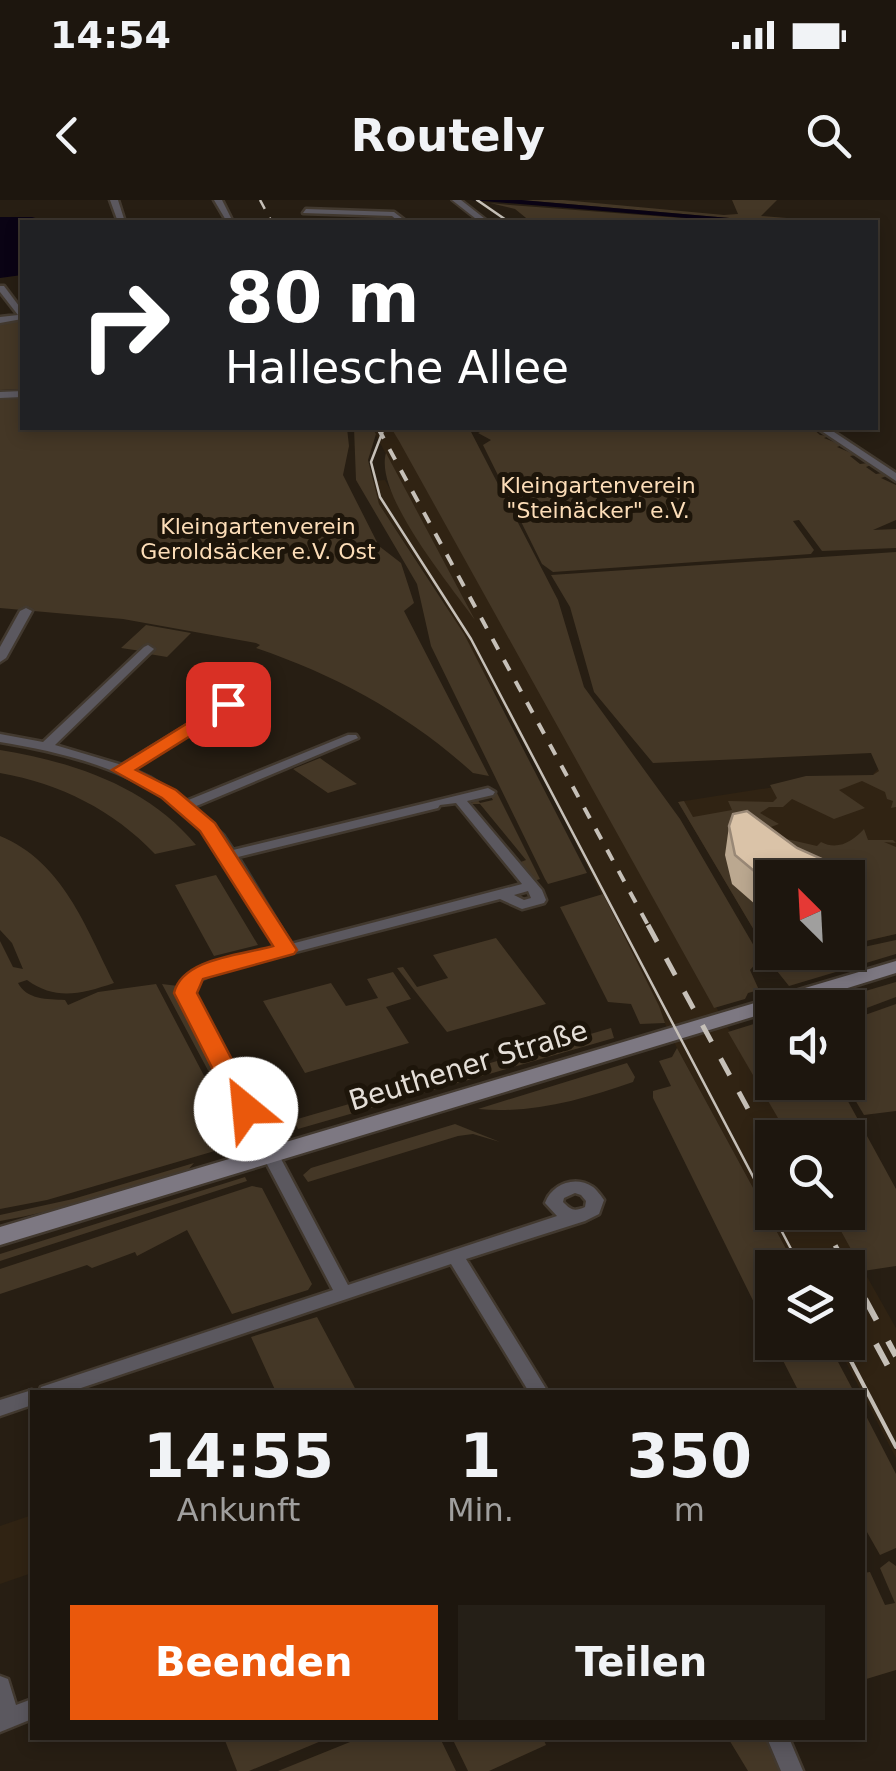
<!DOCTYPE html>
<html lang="de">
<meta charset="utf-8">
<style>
:root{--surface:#1d160e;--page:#251f17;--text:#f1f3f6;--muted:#a09f9e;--line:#3b352e;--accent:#ea580c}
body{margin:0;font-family:"DejaVu Sans",sans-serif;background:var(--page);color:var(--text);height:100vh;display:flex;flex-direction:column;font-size:38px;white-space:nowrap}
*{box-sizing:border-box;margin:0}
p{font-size:32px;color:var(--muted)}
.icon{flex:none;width:55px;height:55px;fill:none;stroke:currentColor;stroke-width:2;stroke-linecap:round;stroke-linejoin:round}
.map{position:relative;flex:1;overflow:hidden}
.drawer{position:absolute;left:30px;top:1190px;width:835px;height:350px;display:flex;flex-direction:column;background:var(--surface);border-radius:0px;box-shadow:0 5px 15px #0003,0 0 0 2px var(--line)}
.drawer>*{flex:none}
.banner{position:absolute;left:20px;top:20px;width:858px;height:210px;border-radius:0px;box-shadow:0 5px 15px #0003,0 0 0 2px var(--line);background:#202124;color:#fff;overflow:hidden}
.needle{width:65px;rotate:336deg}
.tools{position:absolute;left:755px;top:660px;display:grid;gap:20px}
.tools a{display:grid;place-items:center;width:110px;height:110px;border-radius:0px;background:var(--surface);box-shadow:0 5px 15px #0003,0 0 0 2px var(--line);font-size:50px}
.pin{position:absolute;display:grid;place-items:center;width:85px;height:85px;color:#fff;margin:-42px;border-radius:20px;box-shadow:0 5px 15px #0006}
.me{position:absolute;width:110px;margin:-55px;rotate:332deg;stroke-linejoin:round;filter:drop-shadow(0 0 8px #0008)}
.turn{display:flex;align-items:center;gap:35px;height:210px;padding:0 40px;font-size:45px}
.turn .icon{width:130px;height:130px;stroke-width:2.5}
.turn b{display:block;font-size:70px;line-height:85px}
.eta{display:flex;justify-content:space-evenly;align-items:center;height:170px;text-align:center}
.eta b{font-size:60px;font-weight:700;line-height:70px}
.button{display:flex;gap:20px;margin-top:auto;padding:20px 40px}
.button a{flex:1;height:115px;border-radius:0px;background:var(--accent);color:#fff;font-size:40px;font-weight:700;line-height:115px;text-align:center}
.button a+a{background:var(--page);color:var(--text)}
.status{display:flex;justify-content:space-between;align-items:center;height:70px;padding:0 50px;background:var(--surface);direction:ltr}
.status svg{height:28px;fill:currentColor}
header{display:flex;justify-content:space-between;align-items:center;height:130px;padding:0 40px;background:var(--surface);font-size:45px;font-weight:700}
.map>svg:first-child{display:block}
.built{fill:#302313}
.green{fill:#443726}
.water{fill:#0a0314}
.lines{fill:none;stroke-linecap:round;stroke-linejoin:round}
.minor-casing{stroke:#42392f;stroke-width:5}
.tertiary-casing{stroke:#42392f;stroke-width:4}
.secondary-casing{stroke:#42392f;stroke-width:5}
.minor{fill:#5b585f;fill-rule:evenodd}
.tertiary{fill:#5b585f;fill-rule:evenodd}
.secondary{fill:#7d7882;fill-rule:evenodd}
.tram-far1{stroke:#c6c0b8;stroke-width:2.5}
.tram{stroke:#c6c0b8;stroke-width:4}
.rail-far3{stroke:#c6c0b8;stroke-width:2.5;stroke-dasharray:10 10;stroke-linecap:butt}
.rail-far2{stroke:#c6c0b8;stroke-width:4;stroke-dasharray:12 12;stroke-linecap:butt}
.rail-far1{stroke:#c6c0b8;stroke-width:5;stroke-dasharray:19 19;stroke-linecap:butt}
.rail{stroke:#c6c0b8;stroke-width:6;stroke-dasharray:24 24;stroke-linecap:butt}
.wall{fill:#bba890}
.shaded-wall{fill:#998876}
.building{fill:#dac3a8;stroke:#998876;stroke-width:2.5}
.route{fill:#ea580c;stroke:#983908;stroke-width:2.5}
.labels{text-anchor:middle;stroke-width:10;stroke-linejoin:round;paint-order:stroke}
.far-park-label{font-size:22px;fill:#fcddb8;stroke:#1d150a}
.street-label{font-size:28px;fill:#e5dfd8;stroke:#1d150a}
</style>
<div class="status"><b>14:54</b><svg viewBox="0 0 49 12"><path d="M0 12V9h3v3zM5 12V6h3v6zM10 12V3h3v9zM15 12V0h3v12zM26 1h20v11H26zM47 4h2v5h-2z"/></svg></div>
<header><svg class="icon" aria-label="back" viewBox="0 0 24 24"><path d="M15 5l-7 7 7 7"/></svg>Routely<svg class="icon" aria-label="search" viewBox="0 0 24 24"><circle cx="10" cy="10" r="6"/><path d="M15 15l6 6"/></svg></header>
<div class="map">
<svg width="896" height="1571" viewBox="0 0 896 1571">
<rect width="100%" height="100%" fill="#271e13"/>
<path class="built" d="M372,228H392L789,937L772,938V1012L831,1013L896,1128V1258L836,1143L848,1142V1068L796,1067L677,848L544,579L440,395L379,304L370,281L385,280L413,331L469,409Z
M896,551V734L848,745V678H772V752L814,753L783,759L770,757L678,602L800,583L849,585L875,576L873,574L880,567L873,557Z
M32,1315V1373L0,1384V1326Z"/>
<path class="green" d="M521,0H563L724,15L738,14L732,0H777L761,16L837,22H777Z
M490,3L510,5L734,22H531L515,9Z
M22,119V189L0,190V123Z
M22,197V228H347L349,246L343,275L379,346L401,363L414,403L404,411L489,576L473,573C409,515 338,476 256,448L260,445L256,443L123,419L0,408V198Z
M354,228H372L376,234L368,260L379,304L464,434L587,673L548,684L545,679L431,446L417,384L356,280Z
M396,228H469L558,400L584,487L680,619L761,758L750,770L759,790L748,793L745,799L714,808L712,804L399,241L393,231Z
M488,228H812L820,235L829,236L824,238L842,245L837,247L856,255L850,256L860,264L868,263L871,265L866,267L876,274L882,273L887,276L881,278L896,285V320L873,330L896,329V348L822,351L799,320L793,321L814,350L811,354L553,372L542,364L483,245L491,240L478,233Z
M386,253L475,420C450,385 374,294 386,253Z
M896,352V607L891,608L893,601L887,599L885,592L862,581L839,590L865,608L834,619L792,599L783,607H769L760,613L779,624L768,628L778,637L817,646L821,642C838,651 853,641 864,629L868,640H893L896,643L884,642L896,647V734L848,745V678H772V752L814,753L783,759L770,757L678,602L684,601L693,617L732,610L728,601L773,602L777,598L770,585L806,576L873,575L879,571L871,553L653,563L594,492L570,407L551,375Z
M146,425L191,433L167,457L149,454L153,448L141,451L121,448Z
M0,550C73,562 147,586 196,645L155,654C113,610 61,584 0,573Z
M320,558L324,561L357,584L328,593L293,569Z
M497,593L540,679L534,681L518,663L526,660L480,604H471L476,598L480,603L493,600L490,595Z
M0,636C63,662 85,726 114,783C81,794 56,801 27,780L18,783C27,800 47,799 65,800L68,805L98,792L156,784L234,933L225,948L47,1000L0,1009V741L13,767L23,769L12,743L0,730Z
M216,675L258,745L214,756L175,685Z
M603,694L659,806L665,823L640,824L631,804L608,802L560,707Z
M496,738L546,804L447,832L397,768L403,767L417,787L448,778L433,755Z
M896,740V754L789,786L777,771L781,765Z
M393,772L411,799L386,807L409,843L305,873L263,801L331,783L346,806L378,798L367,779Z
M896,782V797L848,815V808L811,807Z
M162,784L178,786V796L248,933L245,940Z
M896,804V911L864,915L845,883L848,821Z
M757,823L772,825V882L838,883L896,989V1066L863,1071L831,1013L848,1012V938L789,937L728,832Z
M611,828L614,838L298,929L294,920Z
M677,848L796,1067L772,1068V1139L653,898V891L671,886L659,861L672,857Z
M627,863L635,877L633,882C582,900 531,914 478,909Z
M455,924L500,942L473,934L458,936L308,982L303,975L311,968Z
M194,963L187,971C125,990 64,1010 0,1021V1015L73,999Z
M245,977L247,981L0,1061V1054Z
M252,986L262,988L312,1084L308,1090L232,1114L187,1030L137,1056L135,1052L92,1068L87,1065L0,1094V1069Z
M317,1117L357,1192H276L251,1137Z
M774,1143H828L854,1192H799Z
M863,1210L896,1274V1348L880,1355L863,1325Z
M889,1361L896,1366V1470L863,1480V1373L870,1372L885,1405L895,1403L880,1368Z
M224,1538H325L326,1539L249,1571H237Z
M360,1538H440L456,1571H278Z
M452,1538H543L546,1545L489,1571H468Z
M728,1538H772L786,1571H748Z"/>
<path class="water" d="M471,0H521L777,22H734Z
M0,17H32L49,22H22V75L0,78Z"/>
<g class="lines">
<defs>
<path id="minor" d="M110,0H118L125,22H118Z
M214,0H222L233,22H227Z
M306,9L394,12L407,22H399L392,16L303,13Z
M0,86H4L22,110V119L0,123V117L18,115L0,92Z
M817,228H828L896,273V281Z
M26,408L32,411L6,458L0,462V447L20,411Z
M148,445L154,449L152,451L55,545L122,565L261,480L265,481V487L132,569L151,578L186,601L348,535H356L358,538L194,607L223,635L233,650L488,588L495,592L493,595L467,601L542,690L546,700L544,703L522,709L500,699L218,772L200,780L193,793L348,1085L557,1016L545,1003C552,984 575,975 593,987C596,989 602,997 604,1000L599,1014L585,1021L466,1059L548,1192H529L451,1064L69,1192H39L41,1187L333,1090L177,793L186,776L197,769L278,748C257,712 239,673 214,642C161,577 79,555 0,542V534L43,542L144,447ZM456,603L522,684L291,744L238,657L438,608L440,605ZM528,691L531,698L524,700L514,695ZM575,993L581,995L586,1001L585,1007C574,1012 571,1010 563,1002L564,998Z
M32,1190L38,1192H32V1205L0,1216V1200Z
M0,1476L8,1479L16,1505L32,1499V1519L0,1532Z
M767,1538H789L803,1571H781Z"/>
<path id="tertiary" d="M452,0H461L489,22H480Z
M22,191V197L0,198V192Z"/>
<path id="secondary" d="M896,761V773L783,808H772V811L0,1045V1027Z"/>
</defs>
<use href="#minor" class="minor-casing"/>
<use href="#tertiary" class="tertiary-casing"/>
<use href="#secondary" class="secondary-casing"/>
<use href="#minor" class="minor"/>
<use href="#tertiary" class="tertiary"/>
<use href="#secondary" class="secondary"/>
<path class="tram-far1" d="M477,0L509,22
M384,228L371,262L380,297L471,439L801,1068"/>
<path class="tram" d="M841,1142L896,1247"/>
<path class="rail-far3" d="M260,0L272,22"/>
<path class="rail-far2" d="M378,228L649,727"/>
<path class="rail-far1" d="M648,725L772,953
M817,1012L866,1102"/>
<path class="rail" d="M865,1099L896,1156
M876,1144L896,1181"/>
</g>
<path class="wall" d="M729,626L860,676L855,706L849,717H848V678H772V712L756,705L732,684L725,655Z"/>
<path class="shaded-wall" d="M860,676L855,706L849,717L854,688Z"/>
<path class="building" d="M747,611L797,648L860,676L854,688H848V678H772V681L760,676L735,655L729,626L733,614Z"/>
<path class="route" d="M228,498L235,500V508L136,570L176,590L215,623L297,750L294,754L203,779L197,793L258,909L246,917L233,909L174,793C182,758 242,755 273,746L200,631L162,598L112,570Z"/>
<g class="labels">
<g class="far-park-label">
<text x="598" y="293">Kleingartenverein<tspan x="598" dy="25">"Steinäcker" e.V.</tspan></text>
<text x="258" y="334">Kleingartenverein<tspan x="258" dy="25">Geroldsäcker e.V. Ost</tspan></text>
</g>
<g class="street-label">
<text transform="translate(468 865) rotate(-17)" y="10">Beuthener Straße</text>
</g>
</g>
</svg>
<div class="tools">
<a><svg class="needle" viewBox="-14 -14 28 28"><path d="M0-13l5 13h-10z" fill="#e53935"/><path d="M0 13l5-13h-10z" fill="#a09f9e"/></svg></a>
<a><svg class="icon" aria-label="sound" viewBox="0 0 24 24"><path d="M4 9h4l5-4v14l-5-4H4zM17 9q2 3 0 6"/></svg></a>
<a><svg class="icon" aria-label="search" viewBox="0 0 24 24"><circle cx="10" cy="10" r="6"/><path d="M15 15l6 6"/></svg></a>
<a><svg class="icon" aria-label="layers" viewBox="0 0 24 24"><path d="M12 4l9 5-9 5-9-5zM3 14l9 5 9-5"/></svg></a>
</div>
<div class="pin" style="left:228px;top:504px;background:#d93025"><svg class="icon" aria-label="arrive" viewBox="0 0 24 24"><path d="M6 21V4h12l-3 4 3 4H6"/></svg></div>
<svg class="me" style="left:246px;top:909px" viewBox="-20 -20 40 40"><circle r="19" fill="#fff"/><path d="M0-13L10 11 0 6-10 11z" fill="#ea580c"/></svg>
<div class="banner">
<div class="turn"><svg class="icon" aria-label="right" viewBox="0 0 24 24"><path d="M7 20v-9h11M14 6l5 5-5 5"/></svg><div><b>80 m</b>Hallesche Allee</div></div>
</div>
<section class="drawer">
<div class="eta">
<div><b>14:55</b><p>Ankunft</p></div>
<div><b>1</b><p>Min.</p></div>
<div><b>350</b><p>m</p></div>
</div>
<div class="button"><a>Beenden</a><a>Teilen</a></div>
</section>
</div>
